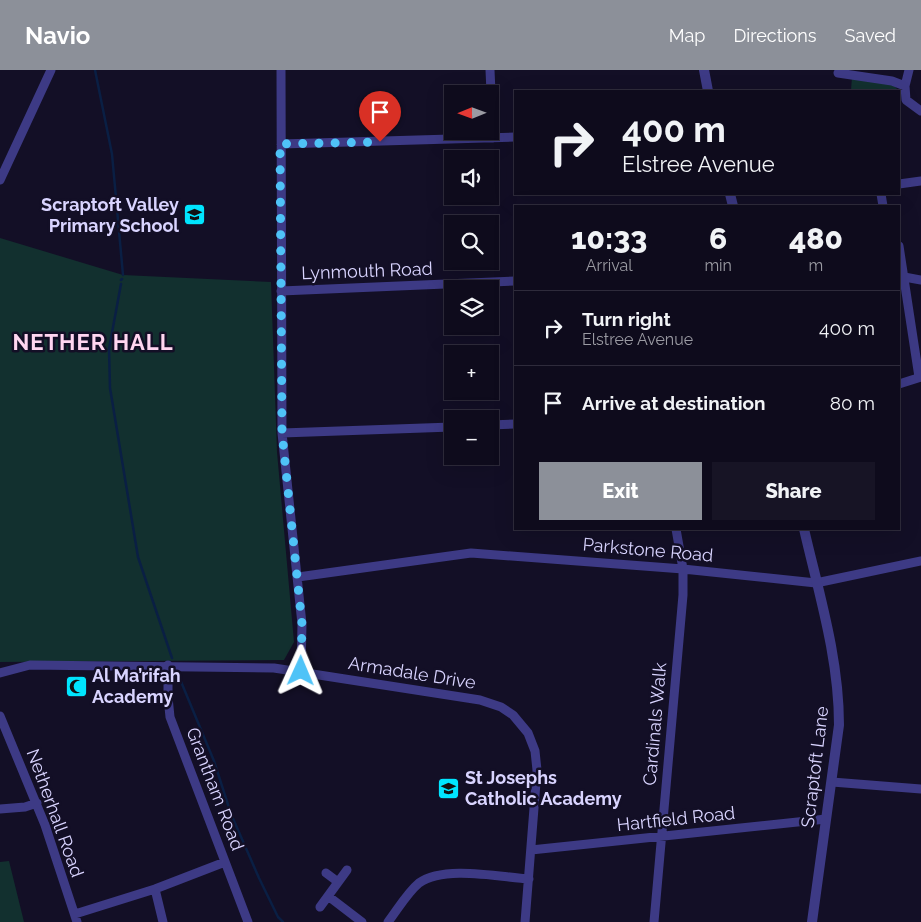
<!DOCTYPE html>
<meta charset="utf-8">
<style>
:root{--surface:#0e0b1c;--page:#171425;--text:#f1f3f6;--muted:#9b9ba3;--line:#2e2b3b;--accent:#8c9099}
body{margin:0;font-family:Raleway,sans-serif;background:var(--page);color:var(--text);height:100vh;display:flex;flex-direction:column;font-size:19px;white-space:nowrap}
*{box-sizing:border-box;margin:0}
p{font-size:16px;color:var(--muted)}
.icon{flex:none;width:28px;height:28px;fill:none;stroke:currentColor;stroke-width:2;stroke-linecap:round;stroke-linejoin:round}
.map{position:relative;flex:1;overflow:hidden}
.side{position:absolute;left:514px;top:135px;width:386px;height:325px;display:flex;flex-direction:column;background:var(--surface);border-radius:0px;box-shadow:0 5px 20px #0002,0 0 0 1px var(--line)}
.side>*{flex:none}
.top-card{position:absolute;left:514px;top:20px;width:386px;height:105px;border-radius:0px;box-shadow:0 5px 20px #0002,0 0 0 1px var(--line);background:#0e0b1c;color:var(--text);overflow:hidden}
.needle{width:32px;rotate:269deg}
.controls{position:absolute;left:444px;top:15px;display:grid;gap:10px}
.controls a{display:grid;place-items:center;width:55px;height:55px;border-radius:0px;background:var(--surface);box-shadow:0 5px 20px #0002,0 0 0 1px var(--line);font-size:25px}
.pin{position:absolute;display:grid;place-items:center;width:42px;height:42px;color:#fff;margin:-51px -21px;border-radius:50% 50% 50% 0;rotate:-45deg;box-shadow:0 0 5px #0007}
.pin .icon{rotate:45deg}
.me{position:absolute;width:55px;margin:-28px;rotate:1deg;stroke-linejoin:round;filter:drop-shadow(0 0 4px #0008)}
.turn{display:flex;align-items:center;gap:18px;height:105px;padding:0 25px;font-size:22px}
.turn .icon{width:65px;height:65px;stroke-width:2.5}
.turn b{display:block;font-size:35px;line-height:42px}
.eta{display:flex;justify-content:space-evenly;align-items:center;height:85px;text-align:center}
.eta b{font-size:30px;font-weight:800;line-height:35px}
.primary-button{display:flex;gap:10px;margin-top:auto;padding:10px 25px}
.primary-button a{flex:1;height:58px;border-radius:0px;background:var(--accent);color:#fff;font-size:20px;font-weight:800;line-height:58px;text-align:center}
.primary-button a+a{background:var(--page);color:var(--text)}
ul{padding:0;list-style:none}
li{display:flex;align-items:center;gap:15px;height:75px;padding:0 25px;border-top:1px solid var(--line)}
li div{flex:1}
li b{display:block;font-size:19px}
li em{font-style:normal}
header{display:flex;align-items:center;gap:30px;box-sizing:border-box;height:70px;padding:0 25px;background:var(--accent);color:#fff}
header strong{font-size:24px}
nav{display:flex;gap:28px;margin-inline-start:auto;font-size:18px}
.map>svg:first-child{display:block}
.green{fill:#12302f}
.lines{fill:none;stroke-linecap:round;stroke-linejoin:round}
.stream{stroke:#0a1f44;stroke-width:2.5}
.minor{stroke:#3d3a85;stroke-width:9}
.tertiary{stroke:#3d3a85;stroke-width:10}
.route{stroke:#4fc3f7;stroke-width:9;stroke-dasharray:0 16.2}
.labels{text-anchor:middle;stroke-width:5;stroke-linejoin:round;paint-order:stroke}
.poi-label{font-size:18px;font-weight:bold;fill:#d9d4ff;stroke:#130f26;text-anchor:start}
.street-label{font-size:18px;fill:#d9d4ff;stroke:#130f26}
.district-label{font-size:22px;font-weight:bold;letter-spacing:1px;fill:#ffd6f0;stroke:#130f26}
</style>
<header>
<strong>Navio</strong>
<nav><a>Map</a><a>Directions</a><a>Saved</a></nav>
</header>
<div class="map">
<svg width="921" height="852" viewBox="0 0 921 852">
<rect width="100%" height="100%" fill="#130f26"/>
<path class="green" d="M852,7L890,11L897,19L896,21L851,20Z
M0,168L123,205L271,212L277,382L294,572L284,590L0,592Z
M9,791L24,852H0V792Z"/>
<g class="lines">
<path class="stream" d="M95,0L112,84L123,205
M121,210L122,209
M121,214L109,279L110,318L138,487L172,588
M177,602L214,691L231,744L259,808L278,847L283,852"/>
<path class="minor" d="M281,0L282,363L302,554L301,601
M490,0L493,68
M909,0L905,16L906,30L921,41
M838,3L892,11L905,16
M281,74L515,67
M0,110L51,0
M899,114L921,111
M881,124L883,136
M899,176L919,307
M899,206L921,210
M281,221L515,211
M899,314L921,307
M490,355L515,354
M282,363L452,357
M298,507L471,483L683,499L816,513L921,491
M168,595V627L170,647L248,852
M0,603L30,595L274,598L480,630L501,637L513,645L528,663L535,681L537,700L525,852
M0,646L45,755L77,852
M832,712L921,719
M0,739L25,737L37,733
M531,780L826,749
M326,803L338,812
M155,819L163,852
M328,826L362,852
M320,837L347,800
M75,844L155,819L225,792
M388,852C398,839 407,823 419,813C444,795 499,807 529,809
M654,852L683,525V499L676,459"/>
<path class="tertiary" d="M704,0L708,21
M730,124L733,136
M804,459C819,524 839,588 839,655L812,852"/>
</g>
<g class="lines">
<path class="route" d="M301,601L302,554L282,363L280,74L380,72"/>
</g>
<defs>
<symbol id="school-square" viewBox="-11 -11 22 22"><rect x="-9" y="-9" width="18" height="18" rx="4" fill="#00e5ff" stroke="#130f26"/><path d="M0-5L7-2L0 1L-7-2ZM-4 1L0 2.5L4 1V4Q0 6-4 4Z" fill="#111"/></symbol>
<symbol id="mosque-square" viewBox="-11 -11 22 22"><rect x="-9" y="-9" width="18" height="18" rx="4" fill="#00e5ff" stroke="#130f26"/><path d="M3.5-4.9A6 6 0 1 0 3.5 4.9A5 5 0 1 1 3.5-4.9Z" fill="#111"/></symbol>
</defs>
<g fill-rule="evenodd">
<use href="#school-square" x="182" y="132" width="25" height="25"/>
<use href="#mosque-square" x="64" y="604" width="25" height="25"/>
<use href="#school-square" x="436" y="706" width="25" height="25"/>
</g>
<g class="labels">
<g class="poi-label">
<text x="179" y="141" text-anchor="end">Scraptoft Valley<tspan x="179" dy="21">Primary School</tspan></text>
<text x="92" y="612">Al Ma’rifah<tspan x="92" dy="21">Academy</tspan></text>
<text x="465" y="714">St Josephs<tspan x="465" dy="21">Catholic Academy</tspan></text>
</g>
<g class="street-label">
<text transform="translate(367 201) rotate(-2)" y="6">Lynmouth Road</text>
<text transform="translate(648 480) rotate(5)" y="6">Parkstone Road</text>
<text transform="translate(412 603) rotate(9)" y="6">Armadale Drive</text>
<text transform="translate(655 654) rotate(-85)" y="6">Cardinals Walk</text>
<text transform="translate(815 697) rotate(-83)" y="6">Scraptoft Lane</text>
<text transform="translate(215 719) rotate(69)" y="6">Grantham Road</text>
<text transform="translate(55 743) rotate(70)" y="6">Netherhall Road</text>
<text transform="translate(676 749) rotate(-6)" y="6">Hartfield Road</text>
</g>
<g class="district-label">
<text x="93" y="280">NETHER HALL</text>
</g>
</g>
</svg>
<div class="controls">
<a><svg class="needle" viewBox="-14 -14 28 28"><path d="M0-13l5 13h-10z" fill="#e53935"/><path d="M0 13l5-13h-10z" fill="#9b9ba3"/></svg></a>
<a><svg class="icon" aria-label="sound" viewBox="0 0 24 24"><path d="M4 9h4l5-4v14l-5-4H4zM17 9q2 3 0 6"/></svg></a>
<a><svg class="icon" aria-label="search" viewBox="0 0 24 24"><circle cx="10" cy="10" r="6"/><path d="M15 15l6 6"/></svg></a>
<a><svg class="icon" aria-label="layers" viewBox="0 0 24 24"><path d="M12 4l9 5-9 5-9-5zM3 14l9 5 9-5"/></svg></a>
<a>+</a>
<a>−</a>
</div>
<div class="pin" style="left:380px;top:72px;background:#d93025"><svg class="icon" aria-label="arrive" viewBox="0 0 24 24"><path d="M6 21V4h12l-3 4 3 4H6"/></svg></div>
<svg class="me" style="left:301px;top:601px" viewBox="-20 -20 40 40"><path d="M0-17L14 15 0 8-14 15z" fill="#4fc3f7" stroke="#fff" stroke-width="4"/></svg>
<div class="top-card">
<div class="turn"><svg class="icon" aria-label="right" viewBox="0 0 24 24"><path d="M7 20v-9h11M14 6l5 5-5 5"/></svg><div><b>400 m</b>Elstree Avenue</div></div>
</div>
<section class="side">
<div class="eta">
<div><b>10:33</b><p>Arrival</p></div>
<div><b>6</b><p>min</p></div>
<div><b>480</b><p>m</p></div>
</div>
<ul>
<li><svg class="icon" aria-label="right" viewBox="0 0 24 24"><path d="M7 20v-9h11M14 6l5 5-5 5"/></svg><div><b>Turn right</b><p>Elstree Avenue</p></div><em>400 m</em></li>
<li><svg class="icon" aria-label="arrive" viewBox="0 0 24 24"><path d="M6 21V4h12l-3 4 3 4H6"/></svg><div><b>Arrive at destination</b></div><em>80 m</em></li>
</ul>
<div class="primary-button"><a>Exit</a><a>Share</a></div>
</section>
</div>
